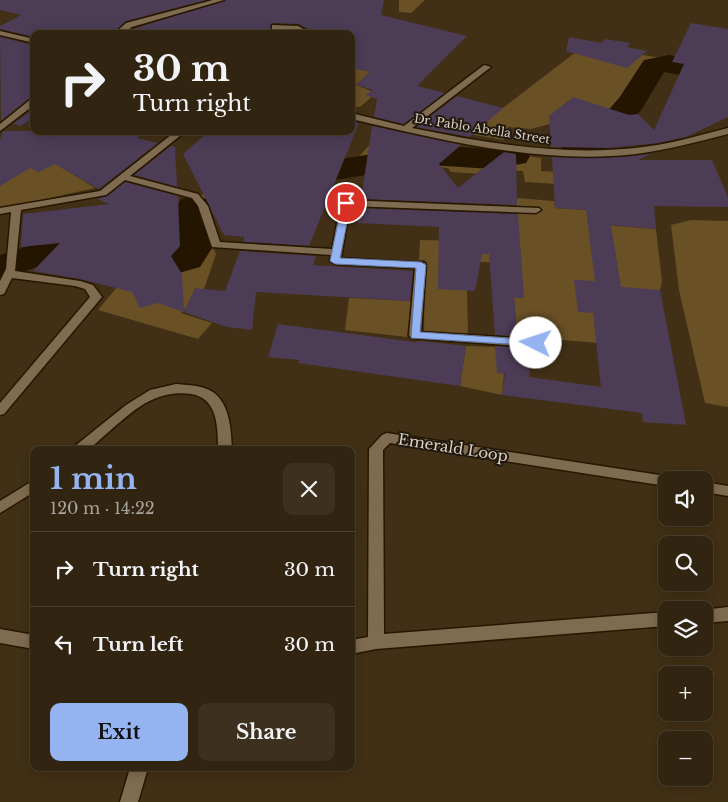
<!DOCTYPE html>
<meta charset="utf-8">
<style>
:root{--surface:#312410;--page:#3d301e;--text:#f1f3f6;--muted:#a8a49f;--line:#4c4130;--accent:#95b2f1}
body{margin:0;font-family:"Libre Baskerville",serif;background:var(--page);color:var(--text);height:100vh;display:flex;flex-direction:column;font-size:19px;white-space:nowrap}
*{box-sizing:border-box;margin:0}
p{font-size:16px;color:var(--muted)}
.icon{flex:none;width:28px;height:28px;fill:none;stroke:currentColor;stroke-width:2;stroke-linecap:round;stroke-linejoin:round}
.map{position:relative;flex:1;overflow:hidden}
.details{position:absolute;left:30px;top:446px;width:325px;height:325px;display:flex;flex-direction:column;background:var(--surface);border-radius:10px;box-shadow:0 2px 12px #0003,0 0 0 1px var(--line)}
.details>*{flex:none}
.guide{position:absolute;left:30px;top:30px;width:325px;height:105px;border-radius:10px;box-shadow:0 2px 12px #0003,0 0 0 1px var(--line);background:#312410;color:var(--text);overflow:hidden}
.fabs{position:absolute;left:658px;top:471px;display:grid;gap:10px}
.fabs a{display:grid;place-items:center;width:55px;height:55px;border-radius:10px;background:var(--surface);box-shadow:0 2px 12px #0003,0 0 0 1px var(--line);font-size:25px}
.pin{position:absolute;display:grid;place-items:center;width:42px;height:42px;color:#fff;margin:-21px;border:2px solid #fff;border-radius:50%;box-shadow:0 1px 5px #0007}
.me{position:absolute;width:55px;margin:-28px;rotate:274deg;stroke-linejoin:round;filter:drop-shadow(0 0 4px #0008)}
.turn{display:flex;align-items:center;gap:18px;height:105px;padding:0 20px;font-size:22px}
.turn .icon{width:65px;height:65px;stroke-width:2.5}
.turn b{display:block;font-size:35px;line-height:42px}
.round{display:grid;place-items:center;flex:none;width:52px;height:52px;border-radius:10px;background:var(--page)}
.overview{display:flex;align-items:center;justify-content:space-between;height:85px;padding:0 20px}
h1{font-size:30px;font-weight:700;line-height:38px;color:var(--accent)}
.button{display:flex;gap:10px;margin-top:auto;padding:10px 20px}
.button a{flex:1;height:58px;border-radius:10px;background:var(--accent);color:#111;font-size:20px;font-weight:700;line-height:58px;text-align:center}
.button a+a{background:var(--page);color:var(--text)}
ul{padding:0;list-style:none}
li{display:flex;align-items:center;gap:15px;height:75px;padding:0 20px;border-top:1px solid var(--line)}
li div{flex:1}
li b{display:block;font-size:19px}
li em{font-style:normal}
.map>svg:first-child{display:block}
.green{fill:#6a5025}
.lines{fill:none;stroke-linecap:round;stroke-linejoin:round}
.river{fill:#241500;fill-rule:evenodd}
.building{fill:#4c3c56}
.minor-casing{stroke:#271700;stroke-width:3}
.minor{fill:#7f6c50;fill-rule:evenodd}
.route{fill:#95b2f1;stroke:#61749d}
.labels{text-anchor:middle;stroke-width:4;stroke-linejoin:round;paint-order:stroke}
.far-street-label{font-size:12px;fill:#dcd1c2;stroke:#21190e}
.street-label{font-size:15px;fill:#dcd1c2;stroke:#21190e}
</style>
<div class="map">
<svg width="728" height="802" viewBox="0 0 728 802">
<rect width="100%" height="100%" fill="#413015"/>
<path class="green" d="M399,0H425L411,13L399,12Z
M585,45L719,68L728,78L681,69L658,70L624,115L627,143L548,145L581,135L560,121L531,129L508,127L504,140L469,134Z
M354,65L370,72L356,85L376,93L360,107L351,106V75Z
M17,133L61,167L95,188L0,209V186Z
M373,141L418,151L435,148L485,158L490,150L541,158V171L558,172V184L525,182L523,171L495,170V175L451,172L448,168L391,165L353,172L264,167L249,201L214,209L198,218L216,254L204,289L181,313L212,323L198,339L98,310L141,258L172,259L180,246L178,208L204,194L218,180L225,181L266,146L280,149L284,146L322,155L330,146L343,149L336,158L354,162Z
M516,198L554,201L555,208L603,211L606,225L656,229L662,282L660,290L626,345L495,335V321H516L514,298L501,263L439,260L467,290L468,334L424,331L425,260H419L420,240L506,242L518,230Z
M691,220L728,221V407L705,403L679,290L671,225Z
M349,298L411,301L407,337L345,330Z
M466,346L495,347L504,373L502,395L460,386Z"/>
<g class="lines">
<path class="river" d="M669,55L728,66V84L664,72L642,109L610,147L577,157L566,154L561,147L566,140L588,133L619,98L644,60Z
M430,145L492,149L514,146L526,149L530,156L526,163L492,169L430,165L328,181L267,168L262,161L267,154L279,151L328,161Z
M194,196L207,199L212,207L209,216L214,245L200,267L172,275L75,261L48,263L0,280V255L43,241L75,239L173,251C182,235 167,221 181,199Z"/>
</g>
<path class="building" d="M0,0H206L126,21L112,34H34V37L0,29V26L21,15L0,10Z
M226,0H384L381,15L467,36L417,86L445,93L404,124L374,117L377,99L365,95L373,90L356,85L370,72L351,68V34H308V29L299,24L272,23L271,30L286,31L283,34H126L133,29Z
M691,23L728,29V117L686,137L658,143L607,148L551,147L549,116L573,97L629,115L638,114L654,130L684,64L672,62Z
M0,37L34,45V97L30,98L1,121Z
M569,37L602,43L605,39L630,43L627,47L647,51L627,68L566,51Z
M457,96L503,108L470,137L416,127Z
M34,108V117L21,126L13,124Z
M351,121L359,123L309,246L243,242L244,237L224,235L183,154L209,131L229,136L234,131H351Z
M372,126L461,145L439,164L458,188L504,152L516,154L517,205L361,199Z
M3,131H146L137,138L158,143L99,189L55,164L39,172L30,168L0,186V140Z
M171,146L175,147L177,187L134,175Z
M651,154L638,160H712L728,197V207L654,206L656,229L611,225L621,287L660,290L686,425L643,422L642,413L502,395L505,374L497,373L495,346L527,348L530,377L601,387L593,313L578,312L574,280L595,281L586,210L555,208L552,157L600,158Z
M125,182L178,196L180,246L171,256L182,274L184,312L158,303L140,308L132,292L80,279L33,271L60,243L21,247L23,214L109,204L97,199L107,196Z
M360,208L518,214L524,298H514L517,336L495,335L489,254H482L475,291L438,289L439,227L358,223Z
M240,251L316,256L313,265L413,271L410,301L256,292L252,330L227,327L184,312L195,288L225,291Z
M278,324L414,342L421,341L466,346L460,386L298,363L300,360L268,357Z"/>
<g class="lines">
<defs>
<path id="minor" d="M213,0H224L132,27L123,34H114L126,23Z
M272,25L298,26L307,31L306,34H298L296,30L272,29Z
M0,31L34,39V43L0,35Z
M484,65L491,67L412,128C485,143 561,156 635,148C667,145 697,136 728,128V134C697,142 667,150 636,154C540,165 443,140 351,119V113L404,126Z
M31,99H34V105L0,131V124Z
M176,131H186L130,176L198,194L208,206L220,242L332,249L341,203L346,200L539,208L541,210L536,213L350,206L341,258L425,263L426,265L421,332L536,339L542,343L536,347L411,338L409,335L415,268L335,264L330,261L331,255L212,247L198,206L192,198L125,180L106,195L21,210L15,271L80,281L93,285L102,297L4,414L0,415V403L90,297L85,289L75,286L12,278L4,294L0,295V281L6,269L11,212L0,214V208L100,191Z
M176,384C186,385 198,385 207,389C230,398 231,429 232,450H218C218,428 218,398 191,394C153,389 131,413 104,436C99,440 92,448 86,450C82,451 75,450 70,450L126,405L150,390Z
M387,433L666,476L672,480H666V486L390,443L383,450L384,634L666,612V626L376,649L351,654V640L368,637L369,449L382,435Z
M34,480V492L0,513V501Z
M704,482L728,486V496L704,492Z
M728,607V621L704,623L702,610Z
M0,629L34,635V649L0,643Z
M130,768H148L138,802H120Z"/>
</defs>
<use href="#minor" class="minor-casing"/>
<use href="#minor" class="minor"/>
</g>
<path class="route" d="M346,200L351,203L340,258L421,262L426,265L420,332L536,340L540,341V346L411,338L416,268L335,264L330,261L342,203Z"/>
<g class="labels">
<g class="far-street-label">
<text transform="translate(482 129) rotate(9)" y="4">Dr. Pablo Abella Street</text>
</g>
<g class="street-label">
<text transform="translate(453 448) rotate(9)" y="5">Emerald Loop</text>
</g>
</g>
</svg>
<div class="fabs">
<a><svg class="icon" aria-label="sound" viewBox="0 0 24 24"><path d="M4 9h4l5-4v14l-5-4H4zM17 9q2 3 0 6"/></svg></a>
<a><svg class="icon" aria-label="search" viewBox="0 0 24 24"><circle cx="10" cy="10" r="6"/><path d="M15 15l6 6"/></svg></a>
<a><svg class="icon" aria-label="layers" viewBox="0 0 24 24"><path d="M12 4l9 5-9 5-9-5zM3 14l9 5 9-5"/></svg></a>
<a>+</a>
<a>−</a>
</div>
<div class="pin" style="left:346px;top:203px;background:#d93025"><svg class="icon" aria-label="arrive" viewBox="0 0 24 24"><path d="M6 21V4h12l-3 4 3 4H6"/></svg></div>
<svg class="me" style="left:536px;top:343px" viewBox="-20 -20 40 40"><circle r="19" fill="#fff"/><path d="M0-13L10 11 0 6-10 11z" fill="#95b2f1"/></svg>
<div class="guide">
<div class="turn"><svg class="icon" aria-label="right" viewBox="0 0 24 24"><path d="M7 20v-9h11M14 6l5 5-5 5"/></svg><div><b>30 m</b>Turn right</div></div>
</div>
<section class="details">
<div class="overview"><div><h1>1 min</h1><p>120 m · 14:22</p></div><a class="round"><svg class="icon" aria-label="close" viewBox="0 0 24 24"><path d="M6 6l12 12M18 6L6 18"/></svg></a></div>
<ul>
<li><svg class="icon" aria-label="right" viewBox="0 0 24 24"><path d="M7 20v-9h11M14 6l5 5-5 5"/></svg><div><b>Turn right</b></div><em>30 m</em></li>
<li><svg class="icon" aria-label="left" viewBox="0 0 24 24"><path d="M17 20v-9H6M10 6l-5 5 5 5"/></svg><div><b>Turn left</b></div><em>30 m</em></li>
</ul>
<div class="button"><a>Exit</a><a>Share</a></div>
</section>
</div>
